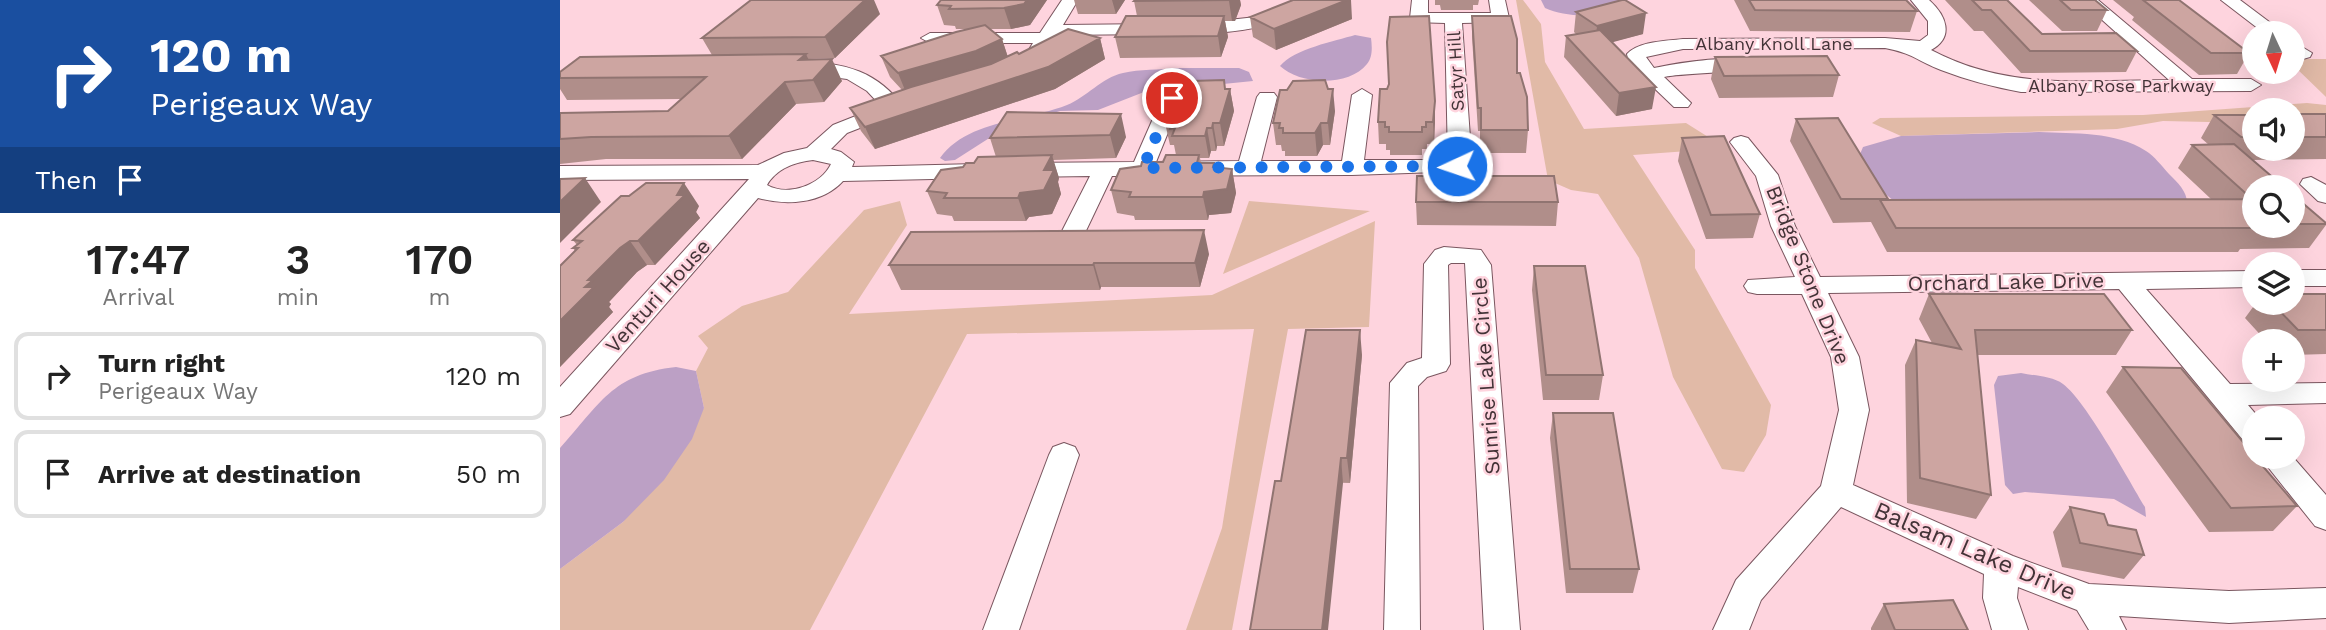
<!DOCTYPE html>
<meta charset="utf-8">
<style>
:root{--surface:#fff;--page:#f6f6f6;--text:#222;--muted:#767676;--line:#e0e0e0}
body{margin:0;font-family:"Work Sans",sans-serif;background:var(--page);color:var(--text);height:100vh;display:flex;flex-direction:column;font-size:26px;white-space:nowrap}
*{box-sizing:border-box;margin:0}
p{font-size:23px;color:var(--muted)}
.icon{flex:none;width:38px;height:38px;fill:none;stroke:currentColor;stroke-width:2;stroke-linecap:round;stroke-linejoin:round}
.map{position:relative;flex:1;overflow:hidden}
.sheet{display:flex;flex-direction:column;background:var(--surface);width:560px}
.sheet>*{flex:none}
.top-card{background:#1a4fa0;color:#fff;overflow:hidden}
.needle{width:46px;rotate:176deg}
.tools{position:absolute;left:1682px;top:21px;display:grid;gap:14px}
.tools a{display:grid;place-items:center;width:63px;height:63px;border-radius:50%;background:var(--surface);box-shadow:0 7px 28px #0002;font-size:35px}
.pin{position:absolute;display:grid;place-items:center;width:60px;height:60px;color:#fff;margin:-30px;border:4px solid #fff;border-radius:50%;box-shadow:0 2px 7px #0007}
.me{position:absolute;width:77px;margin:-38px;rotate:267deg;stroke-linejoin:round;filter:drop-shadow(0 0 5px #0008)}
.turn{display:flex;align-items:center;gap:24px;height:147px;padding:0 35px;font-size:32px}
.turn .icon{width:91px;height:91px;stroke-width:2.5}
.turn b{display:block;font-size:49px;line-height:60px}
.then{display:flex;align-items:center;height:66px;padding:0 35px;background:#0003;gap:14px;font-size:26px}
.eta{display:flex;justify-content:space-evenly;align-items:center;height:119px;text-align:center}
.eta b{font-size:42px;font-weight:600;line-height:49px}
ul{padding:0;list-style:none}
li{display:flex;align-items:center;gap:21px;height:88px;margin:0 14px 10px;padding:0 21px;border:4px solid var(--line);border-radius:14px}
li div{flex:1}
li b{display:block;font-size:26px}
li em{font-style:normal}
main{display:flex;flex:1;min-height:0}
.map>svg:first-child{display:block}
.green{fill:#e1baa7}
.water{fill:#bca0c5}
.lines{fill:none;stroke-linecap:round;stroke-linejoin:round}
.street-casing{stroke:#7a565f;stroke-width:2}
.street{fill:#fff;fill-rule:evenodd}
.wall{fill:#b08e8a}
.shaded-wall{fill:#907471}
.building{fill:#cda5a1;stroke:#907471;stroke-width:2}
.route{stroke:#1a73e8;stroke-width:12;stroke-dasharray:0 21.6}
.labels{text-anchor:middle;stroke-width:5;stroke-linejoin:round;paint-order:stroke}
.far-street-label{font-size:18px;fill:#433337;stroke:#fed4de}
.street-label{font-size:21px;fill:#433337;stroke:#fed4de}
.near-street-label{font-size:24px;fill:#433337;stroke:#fed4de}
</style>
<main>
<section class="sheet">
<div class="top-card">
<div class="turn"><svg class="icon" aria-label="right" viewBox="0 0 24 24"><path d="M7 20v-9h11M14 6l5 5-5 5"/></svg><div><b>120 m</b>Perigeaux Way</div></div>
<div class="then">Then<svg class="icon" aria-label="arrive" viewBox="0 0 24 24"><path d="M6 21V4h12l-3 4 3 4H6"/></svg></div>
</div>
<div class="eta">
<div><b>17:47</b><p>Arrival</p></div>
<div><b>3</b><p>min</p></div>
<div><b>170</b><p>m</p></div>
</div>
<ul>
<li><svg class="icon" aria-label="right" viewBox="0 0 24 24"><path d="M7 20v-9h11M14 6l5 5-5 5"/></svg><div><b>Turn right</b><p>Perigeaux Way</p></div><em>120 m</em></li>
<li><svg class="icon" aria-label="arrive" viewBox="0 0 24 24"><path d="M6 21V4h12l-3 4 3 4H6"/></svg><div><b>Arrive at destination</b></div><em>50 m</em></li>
</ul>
</section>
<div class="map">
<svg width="1766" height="630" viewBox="0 0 1766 630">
<rect width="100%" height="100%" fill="#fed4de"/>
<path class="green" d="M956,0H963L981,24L985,62L1024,129L1126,123L1153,140L1142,150L1073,155L1135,250V268L1211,405L1206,435L1184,472L1162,469L1113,377L1079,258L1038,194L1011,190L988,180Z
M1733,59H1766V97L1733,65Z
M1747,103L1766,105V124H1733L1732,110H1694V123L1603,121L1557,129L1341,136L1312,123L1320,118L1583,115Z
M340,201L347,225L289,314L652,295L815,221L809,327L728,329L672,630H626L662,528L694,329L407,334L250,630H0V569L63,522L144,408L136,371L148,348L138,336L182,306L228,292L304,210Z
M689,201L810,211L663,274Z"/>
<path class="water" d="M981,0H1062L1065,4C1045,19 1008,18 985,8Z
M795,35L811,38C812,46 813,57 807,64C789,87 740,85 720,66C734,49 775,41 795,35Z
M617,68H679L689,72L693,81L584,92L538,110L500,111L445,128L395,160L385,161L380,158C407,120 467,121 507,105C527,97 541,78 563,73C580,69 599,70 617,68Z
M1479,132C1513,134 1556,131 1586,151C1594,156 1602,166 1609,174C1618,183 1628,192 1627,205H1339L1308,180L1298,159L1303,147L1341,136Z
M116,367L136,371L144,408L132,439L104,480L63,522L0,569V448C40,404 52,374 116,367Z
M1461,373C1475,376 1492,376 1503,384C1526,401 1568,479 1585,507L1586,517L1554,499L1465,492L1453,494L1445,485L1434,385L1438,376Z"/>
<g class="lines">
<defs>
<path id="street" d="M502,0H518L503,25L594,24L603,29L594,34L497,35L479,64L459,72L450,66L465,56L473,43H370L361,38L370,33H480Z
M744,0H766C744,25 665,34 632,34L623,29L632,24L696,17Z
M852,0H868V13H931L929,0H945L949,18L946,22L902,23L911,152L905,171L792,175L552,176L523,237L519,242L511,244L503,242L499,237L530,176L462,177L454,175L451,170L454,165L462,163L574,162L602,98L605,94H619L622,98L596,162L679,161L697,97L700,93H714L717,97L701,161H782L792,95L802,89L812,95L804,160H888L885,23L853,22L850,18Z
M1351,0H1369C1386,15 1395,37 1371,50C1448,91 1524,80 1609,80L1520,0H1538L1632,79H1691L1701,85L1691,91L1461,92C1434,87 1407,80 1381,70C1358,61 1352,53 1325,48L1123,49L1086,57L1094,68C1112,64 1186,51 1197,65C1191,73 1121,73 1104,77L1131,103L1128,107H1114L1069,64L1067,54C1079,41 1106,41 1123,39L1325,38L1360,41L1368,35V21Z
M1661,0H1680L1724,33H1704Z
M1732,41L1752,53L1750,57L1743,59L1732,54Z
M242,62C284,62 319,72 344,108L341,112L287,133L271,149L281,152L294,162L292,167L417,164L425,166L428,171L425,176L417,178L283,181C262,204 226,206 198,198L10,414L0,417V387L189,179L0,180V166L198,165L224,153L247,148L273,125L321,106L307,91L287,79L235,72L233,68ZM253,160L271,164C261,185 228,197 207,185C216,169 235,162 253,160Z
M1181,136L1188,138L1218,175L1235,226L1260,277L1694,271V287L1586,289L1670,384L1766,383V403L1688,405L1699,418H1694V443L1683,440L1559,289L1268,293L1299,357L1309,410L1293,485L1453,556L1529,584L1669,591L1766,588V618L1669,623L1559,616L1566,630H1529L1517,610L1458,587L1457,598L1468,630H1432L1423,598L1424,574L1281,507L1201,600L1189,630H1153L1176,580L1261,486L1279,410L1271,357L1242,294H1197L1188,292L1184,286L1188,280L1235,277L1211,226L1196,176L1170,142L1174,138Z
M1751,177L1766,185V203L1758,201L1740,184L1743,179Z
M884,247L921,250L931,265L960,630H924L905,263H891L888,265L890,364L886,371L867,377L858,386L860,630H824L830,383L847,363L862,358L864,264L875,250Z
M1732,270H1766V286H1732Z
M504,443L515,447L519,455L459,630H423L489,455L493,447Z
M1732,456L1766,495V530L1755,526L1700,457Z"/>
</defs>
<use href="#street" class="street-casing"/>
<use href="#street" class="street"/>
</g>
<path class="wall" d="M487,0L470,25L451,29H430L442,39L448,57L540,38L545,59L495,89L315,149L301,131L290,108L342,90L330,77L321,56L407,29H396L395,26L384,25L377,5Z
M514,0H565L556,14H518Z
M680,0L681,5L675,21H665L668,37L661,57L560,58L555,37L577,16L574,1Z
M875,0H919L918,5H913V10H881L880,5H875Z
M1174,0H1346L1357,11L1350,32L1190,31Z
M1385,0H1447L1482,34L1577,51L1566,72L1461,73L1423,31H1414Z
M1469,0H1535L1547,10L1537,31H1502Z
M1553,0H1619L1689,53L1677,74L1639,75L1572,20L1574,17Z
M1016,12L1083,34L1051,42L1092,109L1056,116L1004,57L1006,36L1016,34L1014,32Z
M320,14L275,58L248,59L282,81L264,102L236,104L182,159H46L0,164V113L108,111L121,99L7,100L0,89V72L152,55L142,38Z
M912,16L957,73L968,130L966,153H920V131H918L912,37Z
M690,17L792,19L716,50L693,37Z
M1155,57L1279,75L1273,97L1159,98L1151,79Z
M665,89H670L674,111L664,146H657L656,151H651L649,158H640L641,163H654L655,167L672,169L676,193L671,213L649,215L648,220H575L574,216L557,213L551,190L581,166L603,162L616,155L614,145H610L605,123Z
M875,101L874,144H867V149H862V155H830V150H826V144H819L818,122Z
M775,111L770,145H763L757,156H725V151H722L721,145H716L713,123Z
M447,112L566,137L556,158L493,160L499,178L498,182L501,194L492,214L469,217L466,221H394L392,216L377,214L367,191L403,167L436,157L430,138Z
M1732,114H1766V159L1692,160L1694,187V226H1732V194L1766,223V225L1749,248L1680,249L1678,252H1327L1311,222L1273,223L1230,141L1236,119L1327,200L1651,199L1618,168L1632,145H1649L1641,138L1654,115H1694V149H1732Z
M1122,138L1200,214L1193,238L1146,239L1118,161Z
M856,202H998L996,226L857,225Z
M139,206L136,212L140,218L95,265H87L77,272L49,302L51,304L49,307L53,312L0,367L15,251L13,248L17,245L13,240Z
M649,254L640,287H541L540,290H341L329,265Z
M974,266L1043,375L1039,400H983L972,290Z
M1369,294L1572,330L1556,355H1417L1431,495L1416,519L1347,503L1345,365L1356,340L1372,343L1359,319Z
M1766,294V354L1732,355V341H1706L1685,318L1696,303H1732Z
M802,355L790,483L721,481Z
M1563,367L1737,506L1713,531L1649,532L1546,392Z
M993,413L1079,569L1073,593H1006L990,438Z
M1510,507L1548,525L1584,555L1564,579L1502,567L1493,532Z
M1324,604L1408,630H1311V628Z"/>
<path class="shaded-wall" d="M305,0H314L320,14L275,58L265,37Z
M467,0H487L470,25L451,29L444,8Z
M552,0H565L556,14Z
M672,0H680L681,5L675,21H672L669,1Z
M787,0H791L792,19L716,50L714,29Z
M1086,13L1083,34L1035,47L1037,26Z
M664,16L668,37L661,57L658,36Z
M540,38L545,59L495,89L315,149L305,127Z
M442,39L449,61L347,95L338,73Z
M246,54L256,76L239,60Z
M272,59L282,81L264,102L253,80Z
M225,82L236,104L182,159L169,136Z
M1096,87L1092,109L1056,116L1059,93Z
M670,89L674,111L664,146L660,123Z
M773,89L775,111L770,145L768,123Z
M875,101V123L874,144L873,122Z
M561,114L566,137L556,158L550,135Z
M653,123L657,146L656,151L652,128Z
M761,123L763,145L757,156L755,133Z
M647,128L651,151L649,158L645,136Z
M492,155L499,178L498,182L501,194L492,214L469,217L466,221L458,198L460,193L484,170Z
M672,169L676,193L671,213L649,215L648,220L643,197L644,192Z
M25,178L41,202L0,243V202Z
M124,183L139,206L136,212L140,218L95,265L78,241L117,195Z
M644,230L649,254L640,287L635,263Z
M70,241L87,265L77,272L49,302L51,304L49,307L53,312L0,367V321L25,287L28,280L60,248Z
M534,263L541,287L540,290L533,265Z
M800,330L802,355L790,483L787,458Z
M781,458L783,483L768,630H762Z"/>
<path class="building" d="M191,0H305L265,37L142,38Z
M381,0H467L464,4L444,8L389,9L391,6L377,5Z
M575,0H672L574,1Z
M733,0H787L714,29L690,17Z
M1062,0H1065L1086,13L1037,26L1016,12Z
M1189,0H1346L1357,11L1195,10Z
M1412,0H1447L1482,34L1556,33L1577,51H1470L1431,10H1422Z
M1500,0H1535L1547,10H1511Z
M1583,0H1619L1689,53H1651Z
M566,16H664L658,36L555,37Z
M869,16L875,101L873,122H866V127H862V132H829V127H825V122H818L820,89H827L829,84L827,42L830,17Z
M912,16H951L957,39V73H960L967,97L968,130H921V108H918Z
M425,25L442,39L416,51L338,73L321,56L396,32Z
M508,29L540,38L488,67L305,127L290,108L351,87L431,64L457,52L459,54Z
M1040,30L1096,87L1059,93L1006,36Z
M246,54L239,60L272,59L253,80L225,82L169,136L31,137L0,139V113L108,111L146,77L0,78V72L20,57Z
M1267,56L1279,75L1164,76L1155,57Z
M664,80L665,89H670L660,123H653L652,128H647L645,136H612L615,128L610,129L612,123H605L617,90H624L631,81Z
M765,80L768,89H773L768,123H761L755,133H723V128H719L720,123H713L720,90H727L733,81Z
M447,112L561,114L550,135L430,138Z
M1732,114H1766V137H1732Z
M1654,115H1694V137H1681Z
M1278,118L1328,199H1281L1236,119Z
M1164,136L1200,214L1151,215L1122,138Z
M1674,144L1724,187H1694V225H1691L1695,228H1336L1320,200L1692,199L1632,145Z
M492,155L484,170H494L484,190L460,193L458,198H384L387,193L367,191L381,170L403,167L406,163H414L418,157Z
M606,155H639L637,163H654L653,167L672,169L667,189L644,192L643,197H569L571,192L551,190L560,169L581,166L582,162H603Z
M857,176H994L998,202H856Z
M25,178L0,202V179Z
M86,183H124L117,195H125L78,241H70L60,248L28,280H33L25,287H34L0,321V266L18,248H13L22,241L13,240L61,196H69Z
M1732,194L1766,223V224H1732Z
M644,230L635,263H534L533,265H329L351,232Z
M974,266H1025L1043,375H986Z
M1369,294H1544L1572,330H1415L1431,495L1360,478L1356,340L1401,349Z
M1732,294H1766V330H1738L1712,303H1732Z
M746,330H800L787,458H781L762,630H690L715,481H721Z
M1563,367L1621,368L1694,455V457H1695L1737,506L1671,508Z
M993,413H1053L1079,569H1010Z
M1510,507L1544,514L1548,525L1576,530L1584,555L1520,543Z
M1393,600L1408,630H1335L1324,604Z"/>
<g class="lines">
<path class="route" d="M612,98L583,168L897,166"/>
</g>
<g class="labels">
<g class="far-street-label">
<text x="1214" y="50">Albany Knoll Lane</text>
<text transform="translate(896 71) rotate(-93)" y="6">Satyr Hill</text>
<text x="1561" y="92">Albany Rose Parkway</text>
</g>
<g class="street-label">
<text transform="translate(1248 275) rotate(68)" y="7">Bridge Stone Drive</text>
<text transform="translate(1446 282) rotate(-1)" y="7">Orchard Lake Drive</text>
<text transform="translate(98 296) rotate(-48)" y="7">Venturi House</text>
<text transform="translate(926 376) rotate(-94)" y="7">Sunrise Lake Circle</text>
</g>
<g class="near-street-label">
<text transform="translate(1415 551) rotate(23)" y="8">Balsam Lake Drive</text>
</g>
</g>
</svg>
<div class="tools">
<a><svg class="needle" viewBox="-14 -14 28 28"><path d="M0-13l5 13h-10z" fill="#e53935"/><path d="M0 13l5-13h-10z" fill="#767676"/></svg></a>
<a><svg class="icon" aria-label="sound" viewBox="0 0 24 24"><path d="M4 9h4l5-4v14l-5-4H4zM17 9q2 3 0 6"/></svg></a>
<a><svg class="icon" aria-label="search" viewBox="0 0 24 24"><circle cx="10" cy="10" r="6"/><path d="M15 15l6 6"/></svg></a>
<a><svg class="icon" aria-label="layers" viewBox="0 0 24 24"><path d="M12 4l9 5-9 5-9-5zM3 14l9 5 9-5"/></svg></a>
<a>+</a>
<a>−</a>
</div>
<div class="pin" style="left:612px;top:98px;background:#d93025"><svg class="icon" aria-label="arrive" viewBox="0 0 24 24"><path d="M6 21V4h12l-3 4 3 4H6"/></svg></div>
<svg class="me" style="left:897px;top:166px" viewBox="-20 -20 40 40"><circle r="17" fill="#1a73e8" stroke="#fff" stroke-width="3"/><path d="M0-11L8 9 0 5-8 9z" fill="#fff"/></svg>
</div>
</main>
